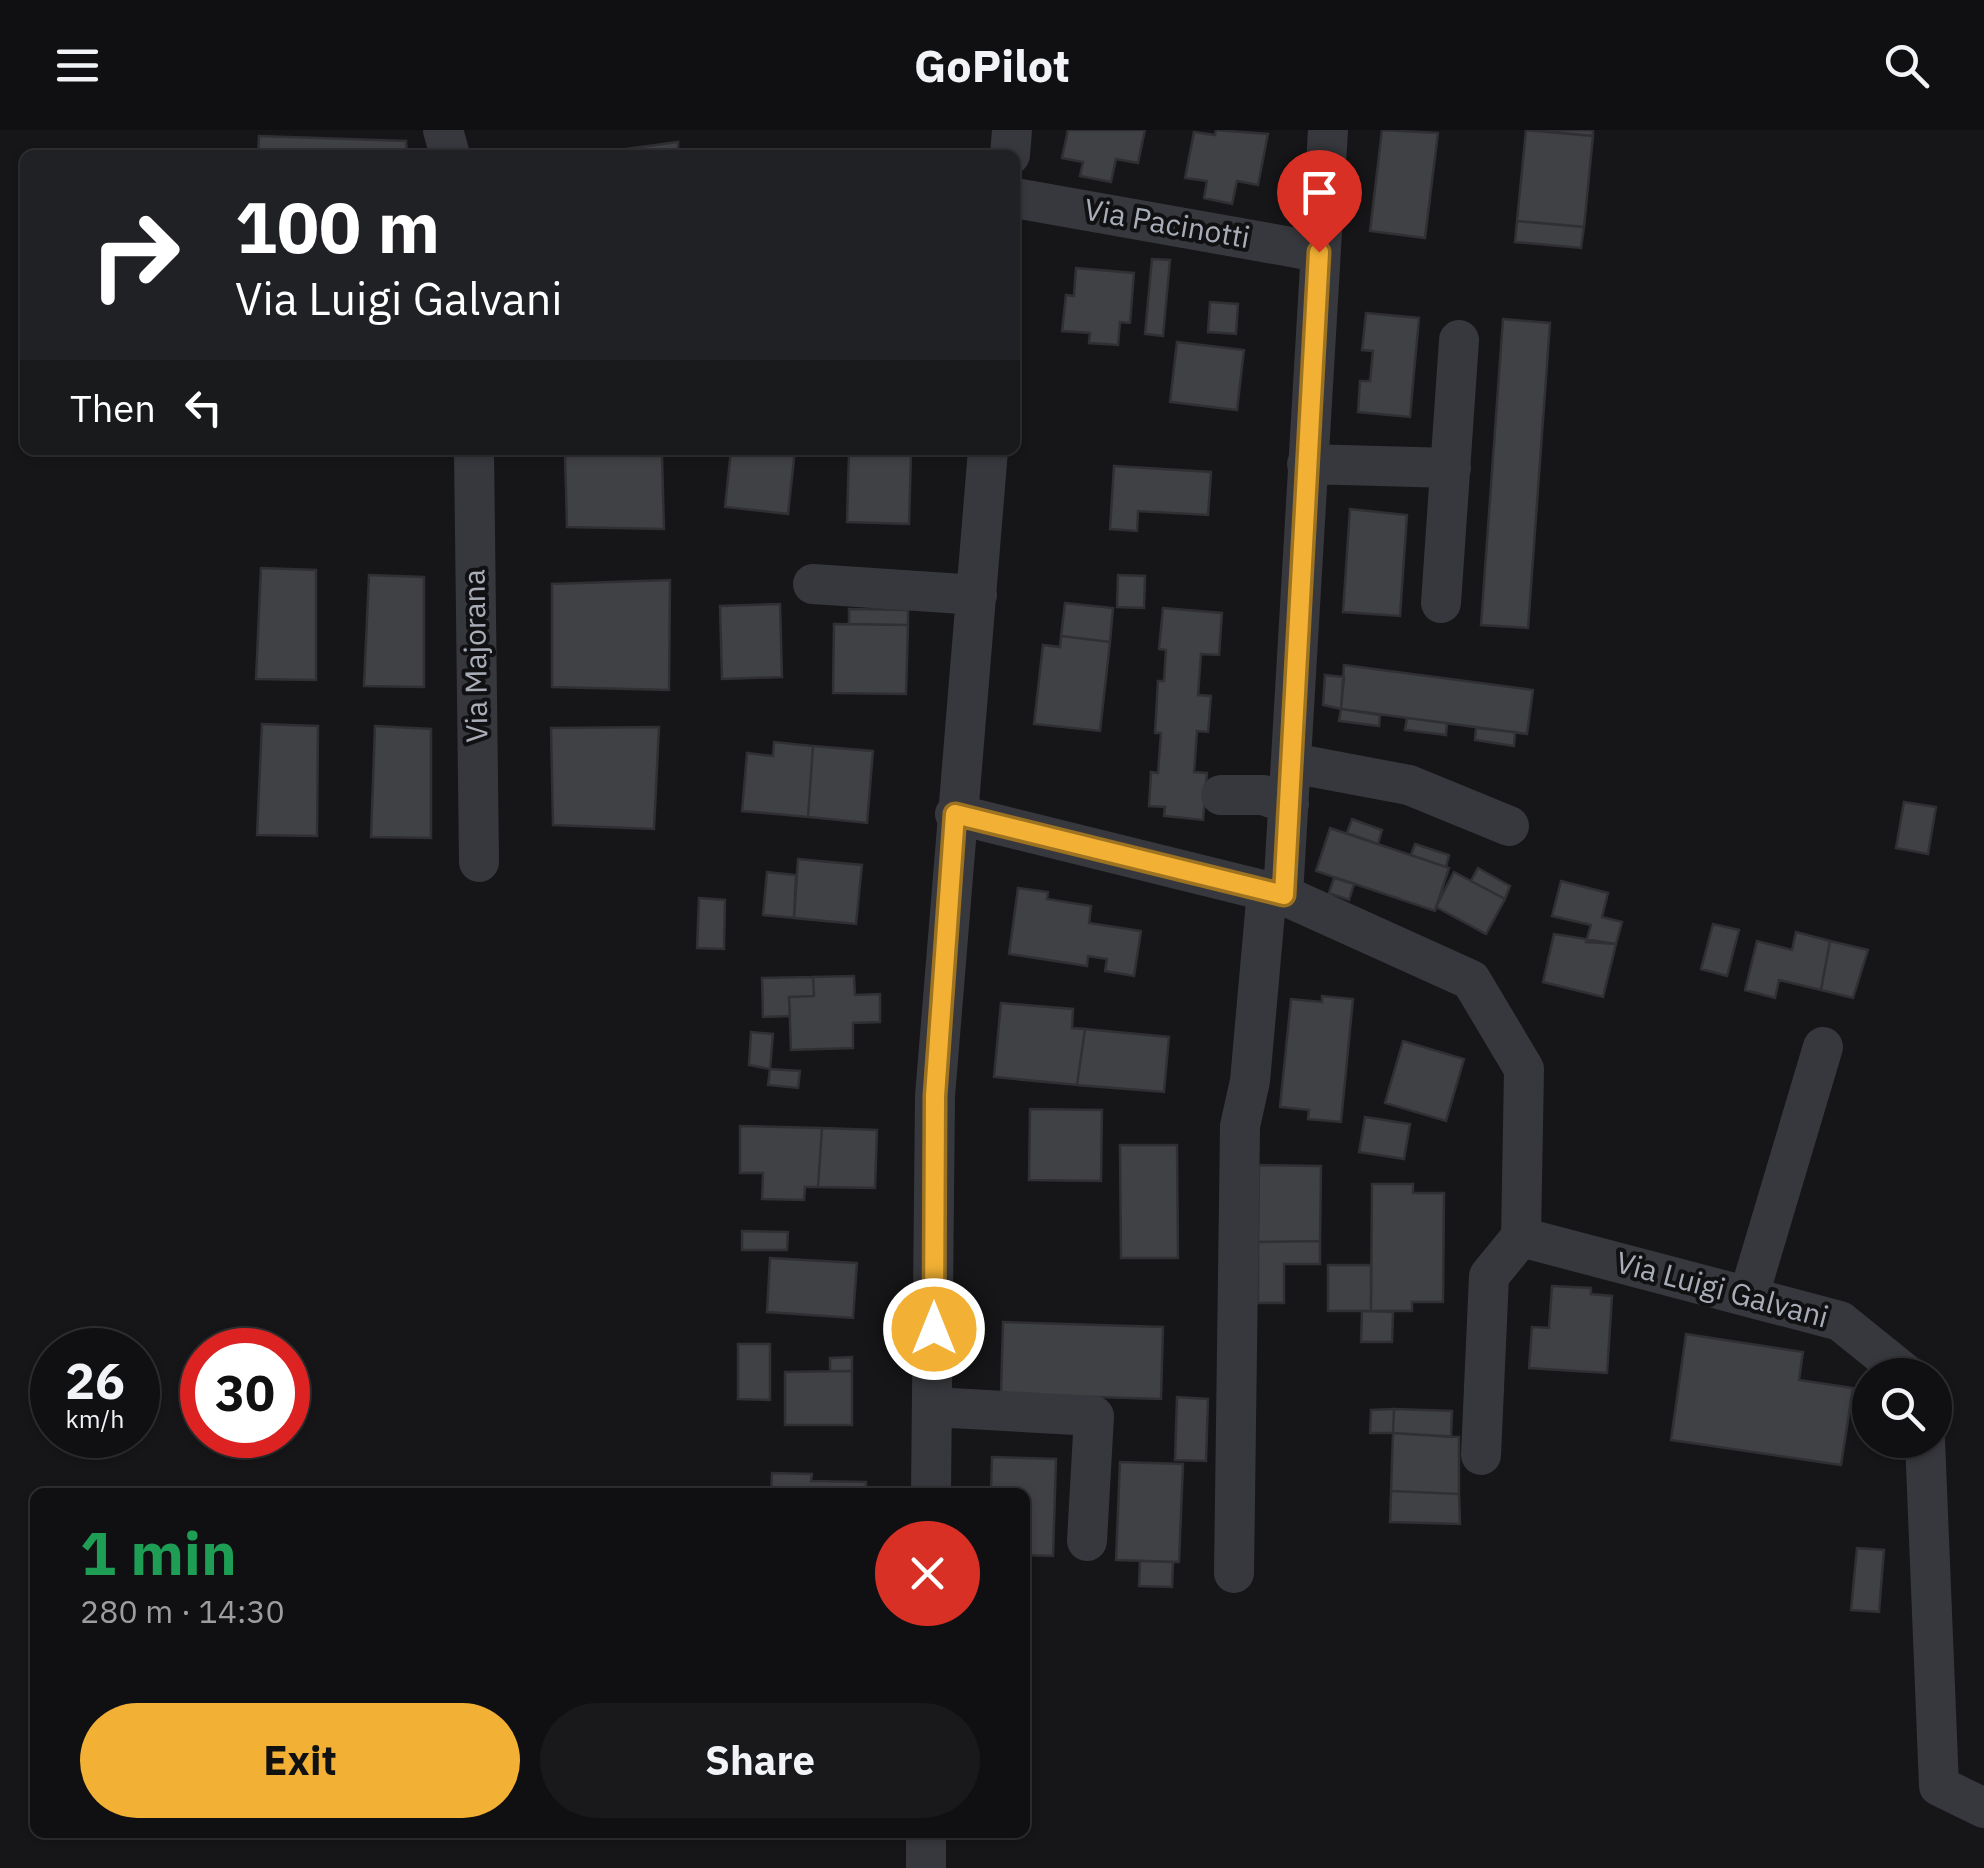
<!DOCTYPE html>
<meta charset="utf-8">
<style>
:root{--surface:#101012;--page:#19191b;--text:#f1f3f6;--muted:#9c9d9f;--line:#303032;--accent:#f2b134}
body{margin:0;font-family:"IBM Plex Sans",sans-serif;background:var(--page);color:var(--text);height:100vh;display:flex;flex-direction:column;font-size:38px;white-space:nowrap}
*{box-sizing:border-box;margin:0}
p{font-size:32px;color:var(--muted)}
.icon{flex:none;width:55px;height:55px;fill:none;stroke:currentColor;stroke-width:2;stroke-linecap:round;stroke-linejoin:round}
.map{position:relative;flex:1;overflow:hidden}
.panel{position:absolute;left:30px;top:1358px;width:1000px;height:350px;display:flex;flex-direction:column;background:var(--surface);border-radius:15px;box-shadow:0 2px 8px #0004,0 0 0 2px var(--line)}
.panel>*{flex:none}
.hud{position:absolute;left:20px;top:20px;width:1000px;height:305px;border-radius:15px;box-shadow:0 2px 8px #0004,0 0 0 2px var(--line);background:#202124;color:#fff;overflow:hidden}
.controls{position:absolute;left:1852px;top:1228px;display:grid;gap:20px}
.controls a{display:grid;place-items:center;width:100px;height:100px;border-radius:50%;background:var(--surface);box-shadow:0 2px 8px #0004,0 0 0 2px var(--line);font-size:50px}
.speed{position:absolute;left:30px;top:1198px;display:flex;gap:20px;font-size:50px;font-weight:700;text-align:center}
.speed>*{display:grid;place-content:center;width:130px;height:130px;border-radius:50%;background:var(--surface);box-shadow:0 2px 8px #0004,0 0 0 2px var(--line);line-height:1}
.speed small{font-size:25px;font-weight:400}
.speed .limit{border:15px solid #d22;background:#fff;color:#111}
.pin{position:absolute;display:grid;place-items:center;width:85px;height:85px;color:#fff;margin:-102px -42px;border-radius:50% 50% 50% 0;rotate:-45deg;box-shadow:0 0 10px #0007}
.pin .icon{rotate:45deg}
.me{position:absolute;width:110px;margin:-55px;rotate:0deg;stroke-linejoin:round;filter:drop-shadow(0 0 8px #0008)}
.turn{display:flex;align-items:center;gap:35px;height:210px;padding:0 50px;font-size:45px}
.turn .icon{width:130px;height:130px;stroke-width:2.5}
.turn b{display:block;font-size:70px;line-height:85px}
.then{display:flex;align-items:center;height:95px;padding:0 50px;background:#0003;gap:20px;font-size:38px}
.round{display:grid;place-items:center;flex:none;width:105px;height:105px;border-radius:52px;background:var(--page)}
.overview{display:flex;align-items:center;justify-content:space-between;height:170px;padding:0 50px}
h1{font-size:60px;font-weight:800;line-height:75px;color:#1e9e55}
.action{display:flex;gap:20px;margin-top:auto;padding:20px 50px}
.action a{flex:1;height:115px;border-radius:60px;background:var(--accent);color:#111;font-size:40px;font-weight:800;line-height:115px;text-align:center}
.action a+a{background:var(--page);color:var(--text)}
header{display:flex;justify-content:space-between;align-items:center;height:130px;padding:0 50px;background:var(--surface);font-size:45px;font-weight:800}
.map>svg:first-child{display:block}
.building{fill:#404145;stroke:#303034;stroke-width:2.5}
.lines{fill:none;stroke-linecap:round;stroke-linejoin:round}
.minor{stroke:#37383d;stroke-width:40}
.route-casing{stroke:#9d7322;stroke-width:25}
.route{stroke:#f2b134;stroke-width:18}
.labels{text-anchor:middle;stroke-width:8;stroke-linejoin:round;paint-order:stroke}
.street-label{font-size:30px;fill:#a8adb8;stroke:#111113}
</style>
<header><svg class="icon" aria-label="menu" viewBox="0 0 24 24"><path d="M4 6h16M4 12h16M4 18h16"/></svg>GoPilot<svg class="icon" aria-label="search" viewBox="0 0 24 24"><circle cx="10" cy="10" r="6"/><path d="M15 15l6 6"/></svg></header>
<div class="map">
<svg width="1984" height="1738" viewBox="0 0 1984 1738">
<rect width="100%" height="100%" fill="#161618"/>
<path class="building" d="M1068,0H1145L1138,33L1116,29L1111,52L1080,46L1083,32L1062,28Z
M1216,0L1268,4L1258,55L1237,51L1232,74L1204,68L1207,51L1185,48L1194,2L1215,5Z
M1382,0L1438,3L1425,108L1370,101Z
M1526,0L1593,6L1584,97L1517,91Z
M1533,0H1593V6Z
M259,6L406,11L407,25H258Z
M678,12V25H625V19Z
M1517,91L1584,97L1581,118L1515,112Z
M1152,129L1170,130L1163,206L1145,204Z
M1076,138L1134,143L1130,193L1120,192L1118,215L1089,213L1090,203L1062,201L1066,165L1074,166Z
M1210,172L1238,174L1236,204L1208,202Z
M1366,183L1419,188L1410,287L1358,282L1360,251H1370L1373,221L1362,220Z
M1503,189L1550,193L1528,498L1481,495Z
M1177,212L1244,220L1237,280L1170,272Z
M731,320H795L788,384L725,377Z
M849,322L911,323L909,394L847,392Z
M565,325L662,326L664,399L567,397Z
M1114,336L1211,342L1208,385L1138,381L1137,401L1110,399Z
M1350,379L1407,385L1400,486L1343,482Z
M261,438L316,440V550L256,549Z
M369,445L424,447V557L364,556Z
M1118,445L1145,446L1144,478L1117,477Z
M670,450L669,560L552,557V454Z
M1065,473L1113,478L1110,512L1061,506Z
M780,474L782,547L722,549L720,476Z
M1163,478L1222,483L1219,525L1201,524L1198,565L1211,566L1208,602L1197,601L1194,642L1207,643L1203,690L1164,686L1165,677L1149,676L1151,642L1158,643L1161,603H1155L1158,551H1164L1166,520L1159,519Z
M849,479L908,480V495L849,494Z
M834,494L908,495L906,564L833,563Z
M1061,506L1110,512L1100,601L1034,594L1043,515L1060,517Z
M1344,535L1533,560L1527,604L1341,579Z
M1325,545L1344,547L1341,579L1323,575Z
M1341,579L1380,585L1379,596L1339,591Z
M1407,588L1447,593L1446,605L1405,600Z
M262,594L318,596L317,706L257,705Z
M375,596L431,599V708L371,707Z
M659,597L654,699L553,695L551,598Z
M1476,598L1515,602L1514,616L1475,610Z
M774,612L813,616L808,687L742,681L747,623L773,626Z
M813,616L873,621L867,693L808,687Z
M1904,672L1936,677L1928,724L1896,718Z
M1352,689L1382,700L1378,714L1347,703Z
M1330,698L1449,738L1435,781L1316,741Z
M1415,714L1449,725L1446,737L1411,725Z
M798,729L862,735L856,794L794,788Z
M1478,738L1510,756L1505,769L1471,751Z
M767,742L796,745L794,788L763,785Z
M1454,742L1505,769L1486,804L1436,777Z
M1334,748L1354,754L1349,770L1329,763Z
M1561,751L1608,763L1602,787L1622,792L1616,814L1586,812L1591,795L1552,786Z
M1018,758L1048,762L1047,769L1091,776L1089,793L1141,801L1134,846L1105,841L1107,829L1088,826L1087,836L1009,824Z
M699,768L725,770L724,819L697,818Z
M1713,794L1739,800L1727,846L1701,839Z
M1796,802L1830,811L1821,860L1779,850L1775,868L1745,860L1757,811L1792,820Z
M1554,804L1616,814L1603,867L1543,852Z
M1830,811L1868,820L1853,868L1821,860Z
M854,846L855,865L880,864V892L853,893V918L791,920L789,867L814,866L813,847Z
M813,847L814,866L789,867L790,886L763,887L762,848Z
M1322,866L1353,869L1341,992L1308,989L1309,980L1280,977L1291,869L1322,872Z
M1001,873L1073,879L1072,898L1085,899L1077,955L994,947Z
M1085,899L1169,907L1164,962L1077,955Z
M751,902L773,904L770,939L749,935Z
M1403,911L1464,929L1446,991L1385,973Z
M770,939L800,941L798,958L768,955Z
M1030,979L1102,980L1101,1051L1029,1050Z
M1365,987L1410,994L1404,1029L1359,1022Z
M740,996L822,998L818,1057H805L804,1070L762,1069L763,1043H740Z
M822,998L877,1000L875,1058L818,1057Z
M1120,1015H1177L1178,1128H1121Z
M1259,1035L1321,1036L1320,1111L1258,1112Z
M1372,1054H1413V1063H1444L1443,1172H1412V1181H1371Z
M742,1101L788,1102L787,1120H742Z
M1320,1111V1134H1284V1173H1258V1112Z
M770,1128L857,1133L853,1188L767,1182Z
M1328,1135H1371V1181H1328Z
M1552,1156L1591,1158V1164L1612,1166L1607,1243L1529,1238L1532,1197L1549,1198Z
M1362,1181L1393,1182L1392,1212H1361Z
M1003,1192L1163,1197L1161,1269L1001,1264Z
M1686,1204L1803,1222L1799,1250L1853,1258L1841,1335L1671,1310Z
M738,1214H770V1270L738,1269Z
M852,1227V1241H830V1228Z
M852,1241V1295H785V1242Z
M1177,1267L1208,1269L1206,1331L1175,1330Z
M1394,1279L1393,1303H1370L1371,1280Z
M1394,1279L1452,1281L1451,1307L1393,1303Z
M1393,1303L1459,1307V1364L1391,1361Z
M992,1327L1056,1329L1053,1426L1025,1425V1362H991Z
M1120,1332L1183,1334L1179,1432L1116,1430Z
M772,1343L812,1344L811,1351L866,1352V1362H771Z
M1391,1361L1459,1364L1460,1394L1390,1392Z
M1857,1418L1884,1420L1879,1482L1851,1480Z
M1140,1431L1173,1432L1172,1457L1139,1456Z"/>
<g class="lines">
<path class="minor" d="M443,0L450,25
M1010,25L1012,0
M1015,68L1319,122
M474,320L479,732
M1307,334L1451,338
M813,454L977,465
M1441,473L1459,210
M1292,633L1409,655L1509,696
M1221,665H1263L1289,674
M955,684L1283,765L1471,850L1524,939L1521,1107L1840,1191L1907,1245
M1283,765L1328,0
M1749,1165L1823,917
M934,1277L1094,1286L1087,1411
M1925,1310L1939,1656L1984,1678
M1481,1325L1489,1146L1521,1107
M931,1362L935,966L988,320
M1234,1443L1240,996L1250,951L1267,760
M926,1738V1702"/>
</g>
<g class="lines">
<defs>
<path id="route" d="M934,1199L935,966L955,684L1284,765L1319,122"/>
</defs>
<use href="#route" class="route-casing"/>
<use href="#route" class="route"/>
</g>
<g class="labels">
<g class="street-label">
<text transform="translate(1167 94) rotate(10)" y="10">Via Pacinotti</text>
<text transform="translate(476 526) rotate(-91)" y="10">Via Majorana</text>
<text transform="translate(1722 1160) rotate(15)" y="10">Via Luigi Galvani</text>
</g>
</g>
</svg>
<div class="controls">
<a><svg class="icon" aria-label="search" viewBox="0 0 24 24"><circle cx="10" cy="10" r="6"/><path d="M15 15l6 6"/></svg></a>
</div>
<div class="speed"><div>26<small>km/h</small></div><div class="limit">30</div></div>
<div class="pin" style="left:1319px;top:122px;background:#d93025"><svg class="icon" aria-label="arrive" viewBox="0 0 24 24"><path d="M6 21V4h12l-3 4 3 4H6"/></svg></div>
<svg class="me" style="left:934px;top:1199px" viewBox="-20 -20 40 40"><circle r="17" fill="#f2b134" stroke="#fff" stroke-width="3"/><path d="M0-11L8 9 0 5-8 9z" fill="#fff"/></svg>
<div class="hud">
<div class="turn"><svg class="icon" aria-label="right" viewBox="0 0 24 24"><path d="M7 20v-9h11M14 6l5 5-5 5"/></svg><div><b>100 m</b>Via Luigi Galvani</div></div>
<div class="then">Then<svg class="icon" aria-label="left" viewBox="0 0 24 24"><path d="M17 20v-9H6M10 6l-5 5 5 5"/></svg></div>
</div>
<section class="panel">
<div class="overview"><div><h1>1 min</h1><p>280 m · 14:30</p></div><a class="round" style="background:#d93025;color:#fff"><svg class="icon" aria-label="close" viewBox="0 0 24 24"><path d="M6 6l12 12M18 6L6 18"/></svg></a></div>
<div class="action"><a>Exit</a><a>Share</a></div>
</section>
</div>
